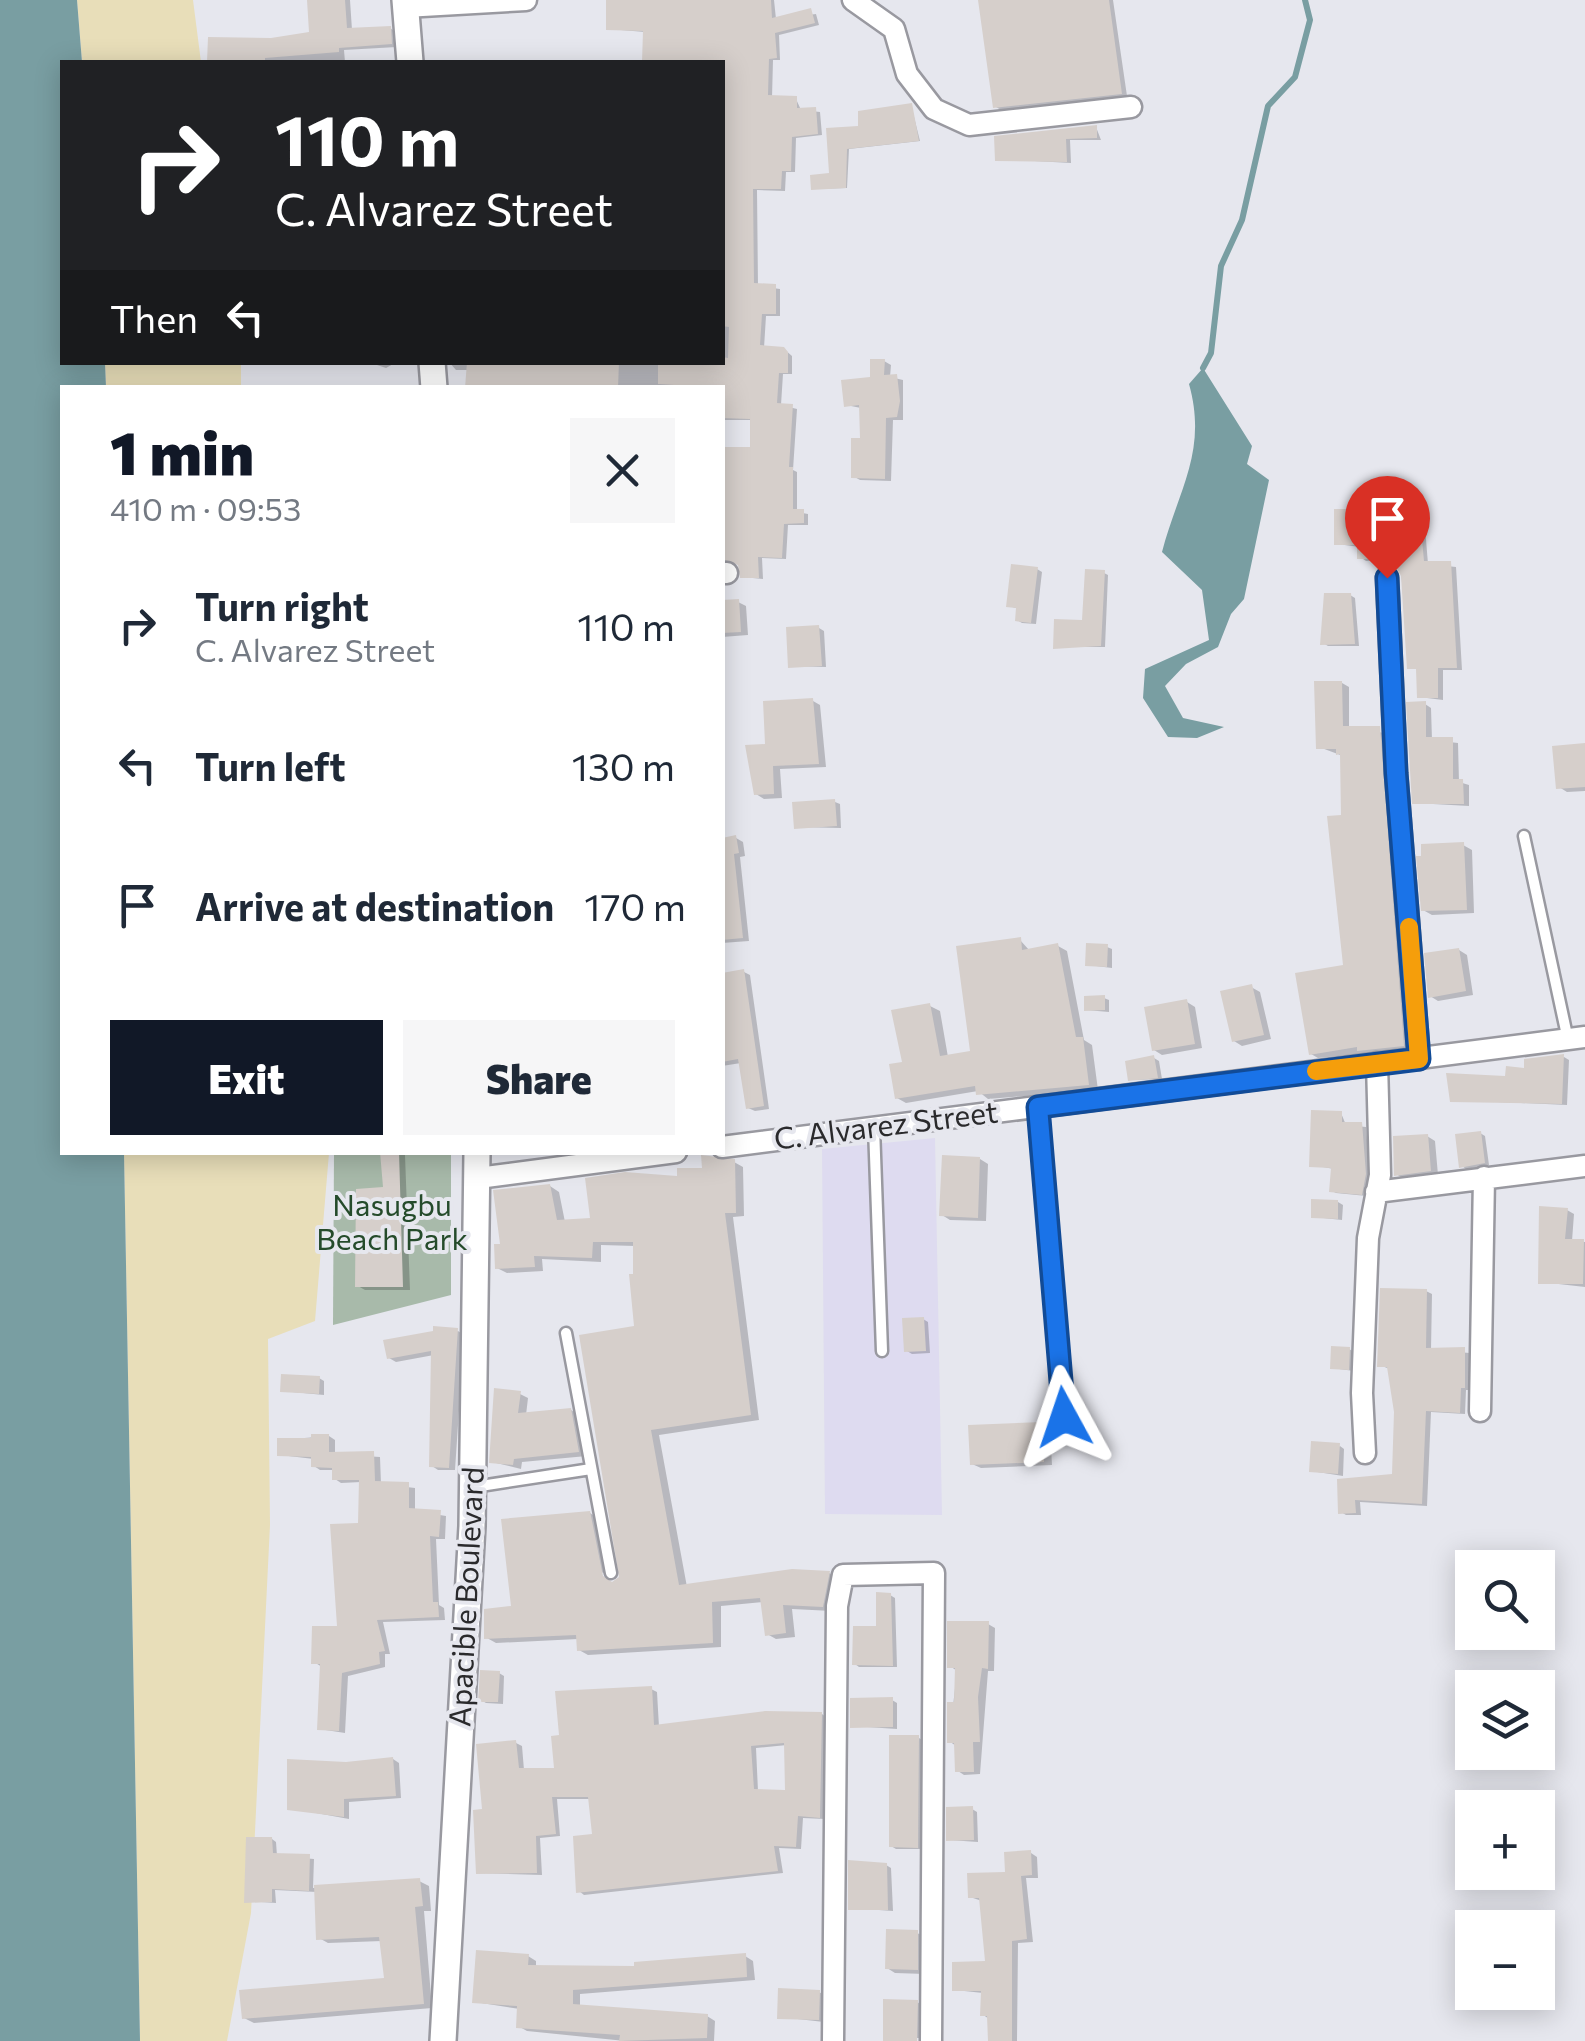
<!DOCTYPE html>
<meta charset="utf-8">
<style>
:root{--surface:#fff;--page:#f6f6f7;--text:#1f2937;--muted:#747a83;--accent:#111827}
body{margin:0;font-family:Commissioner,sans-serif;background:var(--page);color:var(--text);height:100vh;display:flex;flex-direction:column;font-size:38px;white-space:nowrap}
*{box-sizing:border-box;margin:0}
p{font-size:32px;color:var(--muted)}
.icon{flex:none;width:55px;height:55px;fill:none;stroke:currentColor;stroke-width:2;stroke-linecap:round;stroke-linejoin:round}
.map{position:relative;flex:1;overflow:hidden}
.sheet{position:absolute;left:60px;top:385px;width:665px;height:770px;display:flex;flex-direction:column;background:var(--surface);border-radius:0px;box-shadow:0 5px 25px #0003}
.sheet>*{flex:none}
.guide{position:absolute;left:60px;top:60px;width:665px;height:305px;border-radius:0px;box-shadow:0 5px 25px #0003;background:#202124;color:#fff;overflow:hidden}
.tools{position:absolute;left:1455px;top:1550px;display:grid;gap:20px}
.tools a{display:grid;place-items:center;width:100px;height:100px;border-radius:0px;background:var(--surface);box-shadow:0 5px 25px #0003;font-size:50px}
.pin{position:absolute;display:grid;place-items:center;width:85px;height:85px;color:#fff;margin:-102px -42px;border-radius:50% 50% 50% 0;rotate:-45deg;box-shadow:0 0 10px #0007}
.pin .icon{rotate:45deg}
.me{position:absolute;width:110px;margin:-55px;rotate:355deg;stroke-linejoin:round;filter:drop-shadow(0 0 8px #0008)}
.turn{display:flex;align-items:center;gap:35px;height:210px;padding:0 50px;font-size:45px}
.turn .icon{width:130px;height:130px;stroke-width:2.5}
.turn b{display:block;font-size:70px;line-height:85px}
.then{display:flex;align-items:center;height:95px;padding:0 50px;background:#0003;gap:20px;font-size:38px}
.round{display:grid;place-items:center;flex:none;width:105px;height:105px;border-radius:0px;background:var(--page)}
.head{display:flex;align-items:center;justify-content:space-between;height:170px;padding:0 50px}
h1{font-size:60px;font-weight:800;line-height:75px;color:var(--accent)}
.action{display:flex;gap:20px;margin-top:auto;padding:20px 50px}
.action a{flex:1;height:115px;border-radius:0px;background:var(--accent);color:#fff;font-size:40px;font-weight:800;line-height:115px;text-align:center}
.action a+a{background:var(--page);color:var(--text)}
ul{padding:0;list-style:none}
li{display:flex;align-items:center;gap:30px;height:140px;padding:0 50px}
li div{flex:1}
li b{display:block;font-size:38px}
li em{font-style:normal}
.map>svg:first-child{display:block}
.industrial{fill:#dedbf0}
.green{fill:#a8baaa}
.sand{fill:#e8deb9}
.water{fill:#799ea2}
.shadow{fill:#0003;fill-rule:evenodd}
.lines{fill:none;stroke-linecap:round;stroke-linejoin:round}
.stream{stroke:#799ea2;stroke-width:6}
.building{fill:#d6cfcb;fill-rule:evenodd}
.service-casing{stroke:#9999a0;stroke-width:15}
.minor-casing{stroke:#9999a0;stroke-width:25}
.tertiary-casing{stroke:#9999a0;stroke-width:30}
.service{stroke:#fff;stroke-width:10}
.minor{stroke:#fff;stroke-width:20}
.tertiary{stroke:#fff;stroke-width:25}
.route-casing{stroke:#114b97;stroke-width:25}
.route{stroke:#1a73e8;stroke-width:18}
.slow{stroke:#f59e0b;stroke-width:18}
.labels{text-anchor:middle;stroke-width:8;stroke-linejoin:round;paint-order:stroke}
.street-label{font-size:30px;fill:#2a2a2c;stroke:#e6e7ee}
.park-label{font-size:30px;fill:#254b2b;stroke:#e6e7ee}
</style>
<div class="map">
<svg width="1585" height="2041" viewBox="0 0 1585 2041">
<rect width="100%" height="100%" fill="#e6e7ee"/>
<path class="industrial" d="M935,1138L942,1515L825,1514L822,1149Z"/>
<path class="green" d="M334,1153H451V1295L333,1325Z"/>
<path class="sand" d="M77,0H193L201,62H82Z
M105,363H241V387H106Z
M124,1153H329L315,1321L268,1339L270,1525L251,1913L227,2041H140Z"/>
<path class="water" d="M0,0H77L82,62H62V362L105,363L106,387L62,388V1152L124,1153L140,2041H0Z
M1203,368L1252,446L1247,464L1269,480L1244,599L1231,614L1218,647L1186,664L1165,686L1183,718L1224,727L1197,738L1168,737L1143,698L1145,669L1209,640L1202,590L1162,552C1178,490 1208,452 1189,384Z"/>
<path class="shadow" d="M309,0H350L352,30L390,28L396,32L397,47L344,50L345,62H210V40H271L311,34Z
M609,0H774L776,19L816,14L819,25L779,35L780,60H773L772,98L796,99L801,110L820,112L822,135L796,138L795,172H786L785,191L757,190L758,286L780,289V316H766L764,348L784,349L792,356V374H783L781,405L797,409L793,470L797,472V512L808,514V525H788L786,559L762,558L763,579L742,577L738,562L722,563V450H753L752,420H722V388H468L469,370H456L449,362H722V62H644L645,32L609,29Z
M981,0H1113L1127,96L1001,110L996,107Z
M911,105L920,141L849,149L847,188L814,189L832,176L829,130L861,128Z
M1096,127L1101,140H1070L1071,163L998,159Z
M884,361L891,365L890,377L903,380V420H893L891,481L860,480L853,476L863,441L861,408L846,405Z
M368,362H395V363L386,368Z
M1417,499L1423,502L1428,564L1456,567L1462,670H1443V700L1419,697V670L1409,667L1401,571L1396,560L1366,561L1360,557V547L1337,544L1354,511L1360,514V531H1399Z
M1037,569L1042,572L1036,624L1022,623L1017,620L1019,609L1009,606Z
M1104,573L1108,575L1105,647H1055L1084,623Z
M1350,595L1355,598L1359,646H1328L1323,643Z
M738,602L746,606L748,635L722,637V603Z
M819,628L824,631L826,667L790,666Z
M1342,683L1349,687V729L1386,733L1410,1049L1318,1058L1311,1054L1346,967L1343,756L1319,747Z
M813,701L820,705L826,767L780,769L782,798L764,799L756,794L768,746Z
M1425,704L1431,708L1432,740L1458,743L1459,782L1469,785V806L1415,803Z
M1585,746V791L1567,792L1559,787Z
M835,802L840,804L841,828L796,827Z
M736,838L743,842L745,856L740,857L749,941L722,943V841Z
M1463,845L1472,850L1474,913L1432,915L1423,910Z
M1020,940L1030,951L1058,946L1067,951L1084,1040L1092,1045L1098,1090L988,1099L978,1091L906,1103L897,1098L905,1064L930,1006L940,1011L948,1057L973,1053Z
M1107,947L1112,949V968L1088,965Z
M1459,950L1467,955L1473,995L1438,1001L1430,996Z
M744,972L750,975L769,1109L755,1111L748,1108L741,1063L722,1066V985Z
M1251,987L1260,992L1271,1039L1242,1046L1234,1041Z
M1104,998L1109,1000V1012L1086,1010Z
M1187,1002L1195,1007L1202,1048L1162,1055L1154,1050Z
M1564,1057L1569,1060L1567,1105L1453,1100Z
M1154,1058L1159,1061L1162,1079L1130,1080Z
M1341,1113L1346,1125L1366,1127L1370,1178L1367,1196L1336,1193L1332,1191L1334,1169L1312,1165Z
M1480,1133L1485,1136L1489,1165L1466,1169L1462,1166Z
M1427,1136L1435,1141L1438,1175L1404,1179L1396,1174Z
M383,1152H435L405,1155L410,1290H365L358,1286L386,1189Z
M980,1159L988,1164L986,1221L950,1220L942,1215Z
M734,1162L743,1167L744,1216L733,1217L759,1420L659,1435L687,1587L829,1573L838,1578L832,1611L792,1609L795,1637L776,1639L767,1634L763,1602L721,1606V1647L588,1655L579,1650L578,1639L496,1643L487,1638L590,1513L599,1519L610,1577L593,1567L612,1585L622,1578L637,1329L635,1246L601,1245V1262L542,1259L543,1271L507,1273L497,1268L502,1246L550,1186L559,1192L565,1222L593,1221L679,1178Z
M1338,1202L1343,1205L1342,1220L1314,1217Z
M1567,1210L1574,1214L1572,1241L1585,1242V1287L1541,1282Z
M1426,1291L1432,1294L1431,1350L1470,1353V1390H1466L1465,1414L1431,1412L1427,1506L1360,1502L1361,1515H1346L1341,1512L1340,1481L1394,1477L1397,1412L1390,1369L1379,1365Z
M923,1319L928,1322L930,1353L912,1354L907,1351Z
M458,1331L464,1335L455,1470H438L432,1466L434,1355L396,1362L389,1358Z
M1349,1349L1354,1352V1371L1332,1368Z
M319,1378L324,1381V1395L282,1391Z
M520,1394L528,1398L526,1415L571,1410L579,1415L587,1456L522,1462L521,1469L492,1462Z
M1042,1425L1050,1429L1052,1465L981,1468L972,1464Z
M329,1436L335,1440V1454L380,1457L381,1484L415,1488V1511L446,1516L445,1539H436L439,1605L444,1608L445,1620L383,1622L390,1654H385V1667L348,1676L345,1733L319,1729L322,1667L314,1662L340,1629L361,1525V1482L341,1483L335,1479V1470H320L314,1466V1459L280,1455V1440Z
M1340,1446L1344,1449L1343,1476L1311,1471Z
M890,1595L895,1598L897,1667H859L855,1664L878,1629Z
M988,1624L995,1628L994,1671H988L980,1774L964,1775L958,1771L956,1746L949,1741L957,1671L950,1666Z
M499,1673L504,1676L503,1704L486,1703L481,1700Z
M651,1689L657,1692L659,1727L822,1714L827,1718L825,1819L803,1818L801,1849L779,1848L783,1873L584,1895L579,1891L595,1837L591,1799H557L560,1836L540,1838L542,1875L478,1873L485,1811L516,1743L522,1746L524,1770H557ZM787,1745V1793L758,1791L756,1748Z
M892,1700L897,1703V1729L852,1726Z
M919,1738L924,1741L923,1849H896L891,1846Z
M393,1759L399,1763L401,1798L349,1802V1819L289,1808L347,1765Z
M972,1809L977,1812L978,1842L949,1840Z
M272,1839L276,1842L277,1856L314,1859L313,1888L419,1881L429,1886L431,1911H424L432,2008L254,2023L244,2018L386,1980L382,1941L328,1943L319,1938L317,1892L275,1890L276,1903L247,1901Z
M1031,1853L1037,1857L1038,1878H1026L1033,1942L1018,1943L1017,2041H989V2019L982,2014L983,1993L955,1990L988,1963L982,1901L970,1897Z
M886,1865L891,1868L893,1911L850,1908Z
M917,1933L926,1937L925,1974L895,1973L887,1968Z
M528,1956L536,1961V1968L637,1969L745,1956L753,1961L755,1980L580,1994V2007L707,2016L715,2021L714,2041H625L527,2031L518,2026L520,2009L475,2002Z
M819,1992L824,1995V2022L780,2017Z
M917,2002L922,2005V2038H890Z"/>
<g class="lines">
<path class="stream" d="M1203,368L1211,353L1221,266L1242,220L1268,106L1295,77L1310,20L1305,0"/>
</g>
<path class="building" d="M307,0H345L347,28L391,26L392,44L339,48V52L265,58V62H207L208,37L271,38L309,32Z
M606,0H771L772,18L811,8L815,23L775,33L777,58L769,59L768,95L797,96V108L816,107L818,134L792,137L791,171H782L781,189H753L754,283L776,284V314H762L760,345L784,347L788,352V373H779L777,403L793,404L789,467H793V509H804V523L784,524L782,558L758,557L759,578H740L738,565L722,559V447H750V419L722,418V388L658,384V362H722V357L728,358L729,327L722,326V62H642L643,31L606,30Z
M978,0H1109L1122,94L993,108Z
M912,103L919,141L847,149L846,188L811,190L810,175L829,173L826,128L858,126V111Z
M1097,125V138L1066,139L1067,162L995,161L994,136Z
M870,359H885L884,375L897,374L900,401L897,417L886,418L885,479L851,478V438H860L859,405L844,407L841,380L870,377Z
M467,362H619L618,388H465Z
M1418,496L1424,561H1451L1457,668H1438V698H1417L1416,669H1407L1401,576L1392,559H1357V545H1334V509H1355V529H1397L1394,498Z
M1011,564L1038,567L1031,623L1015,621L1016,608L1006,607Z
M1085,569L1105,570L1101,646L1053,649L1054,619L1082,620Z
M1324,593H1351L1355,644L1320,645Z
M739,599L741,632L722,633V600Z
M819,625L822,666L788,668L786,627Z
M1314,681H1342L1343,726H1380L1404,1046L1357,1051V1047L1309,1055L1295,973L1343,965L1327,816L1341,815L1340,754L1336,755V749H1316Z
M813,698L819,764L773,766L774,794L754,795L745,745L765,744L763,701Z
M1426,701V737H1453V779H1463L1464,804H1412L1406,702Z
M1585,743V787L1556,789L1552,746Z
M835,799L837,826L794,829L792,802Z
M736,835L739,853L734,854L743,938L722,940V838Z
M1464,842L1467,910L1421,911L1416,856H1421V844Z
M1021,937L1022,950L1058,943L1076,1037H1083L1089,1085L976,1095L975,1086L895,1099L889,1064L902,1062L891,1010L930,1003L940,1056L970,1051L956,946Z
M1086,943L1108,944L1107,967L1085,966Z
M1459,948L1466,991L1428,998L1424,953Z
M744,969L764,1106L746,1109L738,1059L722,1062V973Z
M1252,984L1264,1035L1232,1042L1220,991Z
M1105,995V1010L1084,1011V996Z
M1187,999L1195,1044L1152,1051L1144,1007Z
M1564,1054L1562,1104L1450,1102L1446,1073L1505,1076L1506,1066L1524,1068V1059Z
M1154,1055L1158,1078L1128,1081L1125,1061Z
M1311,1110L1342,1111V1122H1362L1366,1174L1362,1195L1329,1192L1331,1168L1309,1167Z
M1481,1131L1485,1163L1459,1168L1455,1134Z
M1428,1134L1431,1171L1394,1176L1393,1136Z
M380,1152H399L403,1287H355L356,1189L383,1187Z
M701,1155L735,1159L736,1213H725L751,1415L651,1430L679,1585L792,1569L830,1571L823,1607L783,1605L786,1633L765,1636L760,1598L712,1602L713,1643L577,1651L576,1635L484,1639V1609L511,1606L501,1519L590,1511L603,1576L612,1582L619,1577L579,1335L634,1326L629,1274H633V1242H593L592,1258L534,1256L535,1267L495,1269L494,1244H500L493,1190L550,1184L557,1220L590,1218L585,1178L625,1172L677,1176V1168H702Z
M942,1155L980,1157L978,1218L939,1216Z
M1311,1199L1338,1200V1219L1311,1218Z
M1539,1206L1568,1208L1565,1239H1584L1583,1284H1538Z
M1380,1288L1427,1289L1426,1348L1465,1347V1388H1461L1460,1413L1426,1411L1422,1504L1355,1500L1356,1513L1338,1514L1337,1479L1392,1474L1394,1412L1387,1367H1377Z
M924,1317L926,1351L904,1352L902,1318Z
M433,1326L458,1328L449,1468L429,1467L431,1351L387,1359L383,1340L433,1331Z
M1331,1346L1350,1347L1349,1370L1330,1369Z
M281,1374L320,1376L319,1394L280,1392Z
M494,1388L521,1391L518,1413L571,1408L579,1452L514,1459L513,1465L489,1463Z
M1042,1422L1044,1462L970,1465L968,1425Z
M311,1434H329V1452L374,1451L375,1481L409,1482V1508L441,1510L439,1537L430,1536L433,1602H438L439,1617L377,1620L385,1651L379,1652L380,1664L342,1673L339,1731L317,1730L320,1664H311L312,1626H337L330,1524L358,1523L359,1480H332V1468L311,1467V1457L277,1456V1438H311Z
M1311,1441L1340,1443L1338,1474L1309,1472Z
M876,1592L891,1593L893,1666L852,1665L853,1626H876Z
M947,1621H989L988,1669L982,1668L978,1697L980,1742H973L974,1772H955L954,1743H947V1702H954L955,1668H947Z
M480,1670L500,1671L498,1702H478Z
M652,1686L654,1725L765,1711L822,1712L820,1818L798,1816L796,1847L774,1846L778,1871L576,1893L573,1836L592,1834L588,1797H552L556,1834L536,1836L537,1873L476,1874L473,1810L482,1809L476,1744L516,1740L519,1768H554L551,1736L559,1735L555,1691ZM784,1743L785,1790L754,1789L751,1746Z
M893,1697V1727L850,1728V1698Z
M889,1735H919L918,1848L889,1847Z
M393,1757L396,1796L344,1799V1817L287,1810V1759L346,1762Z
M973,1806L974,1840L946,1841V1807Z
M246,1837H272L273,1853L310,1854L309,1891L272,1889V1902L244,1903Z
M1031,1850L1032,1875L1021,1876L1027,1939L1012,1941V2041H988L987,2016H980L981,1991H952V1962L985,1961L979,1898H968L967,1873L1005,1872L1004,1852Z
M848,1860L887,1863L888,1910H848Z
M420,1878L423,1906L415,1907L424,2004L242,2019L239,1990L384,1978L379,1937L316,1940L314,1885Z
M886,1929L918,1930V1970L885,1969Z
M476,1950L529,1954L528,1965L634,1966V1962L746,1953L747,1977L573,1990V2004L708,2014L707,2038L619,2041L620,2035L516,2028L517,2006L472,2003Z
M778,1988L820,1990L819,2020L777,2019Z
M883,1999L918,2000L917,2041H883Z"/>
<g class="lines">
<defs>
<path id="service" d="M1524,836L1568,1040
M1038,1107L1064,1417
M874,1127L882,1351
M566,1333L611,1573
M474,1487L591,1469"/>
<path id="minor" d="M853,0L894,29L907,74L934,109L969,125L1131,107
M405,7L526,0
M722,573H727
M1387,578L1396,773L1419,1059
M722,1147L1585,1037
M478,1178L676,1152
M1376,1192L1585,1166
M1480,1411L1484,1177
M1365,1453L1362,1393L1368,1238L1380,1175L1377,1063
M833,2041L837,1606L843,1575L934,1573L931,2041"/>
<path id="tertiary" d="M405,0L410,62
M432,362L434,388
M443,2041L472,1526L477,1152"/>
</defs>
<use href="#service" class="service-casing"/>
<use href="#minor" class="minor-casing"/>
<use href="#tertiary" class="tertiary-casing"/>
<use href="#service" class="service"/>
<use href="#minor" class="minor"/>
<use href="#tertiary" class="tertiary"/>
</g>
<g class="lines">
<defs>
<path id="route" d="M1064,1417L1038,1107L1419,1059L1396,773L1387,578"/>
</defs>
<use href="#route" class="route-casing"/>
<use href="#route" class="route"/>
<path class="slow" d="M1316,1071L1419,1059L1409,927"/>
</g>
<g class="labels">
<g class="street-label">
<text transform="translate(886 1126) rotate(-7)" y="10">C. Alvarez Street</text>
<text transform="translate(467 1597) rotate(-87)" y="10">Apacible Boulevard</text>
</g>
<g class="park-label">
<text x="392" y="1216">Nasugbu<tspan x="392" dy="34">Beach Park</tspan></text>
</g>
</g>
</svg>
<div class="tools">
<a><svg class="icon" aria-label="search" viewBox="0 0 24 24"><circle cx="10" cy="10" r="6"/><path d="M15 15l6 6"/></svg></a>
<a><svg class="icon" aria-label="layers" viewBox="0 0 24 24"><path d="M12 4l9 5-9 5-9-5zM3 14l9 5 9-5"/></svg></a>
<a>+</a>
<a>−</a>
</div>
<div class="pin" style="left:1387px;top:578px;background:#d93025"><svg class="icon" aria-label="arrive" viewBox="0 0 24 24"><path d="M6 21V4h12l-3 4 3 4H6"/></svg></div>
<svg class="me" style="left:1064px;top:1417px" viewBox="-20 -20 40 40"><path d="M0-17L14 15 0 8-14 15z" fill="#1a73e8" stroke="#fff" stroke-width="4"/></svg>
<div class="guide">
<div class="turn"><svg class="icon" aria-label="right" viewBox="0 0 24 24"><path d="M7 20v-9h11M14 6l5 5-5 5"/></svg><div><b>110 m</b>C. Alvarez Street</div></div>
<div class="then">Then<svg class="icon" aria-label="left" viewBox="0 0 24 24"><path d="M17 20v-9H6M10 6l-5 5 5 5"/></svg></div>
</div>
<section class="sheet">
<div class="head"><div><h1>1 min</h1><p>410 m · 09:53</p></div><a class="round"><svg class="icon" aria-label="close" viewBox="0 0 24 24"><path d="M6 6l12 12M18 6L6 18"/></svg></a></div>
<ul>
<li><svg class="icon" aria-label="right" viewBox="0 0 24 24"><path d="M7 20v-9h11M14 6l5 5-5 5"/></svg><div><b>Turn right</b><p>C. Alvarez Street</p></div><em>110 m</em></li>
<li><svg class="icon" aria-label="left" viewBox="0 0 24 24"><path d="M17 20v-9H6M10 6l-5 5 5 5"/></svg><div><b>Turn left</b></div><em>130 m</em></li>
<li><svg class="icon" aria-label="arrive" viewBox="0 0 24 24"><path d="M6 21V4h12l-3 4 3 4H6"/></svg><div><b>Arrive at destination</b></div><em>170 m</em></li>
</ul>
<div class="action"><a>Exit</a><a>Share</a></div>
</section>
</div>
